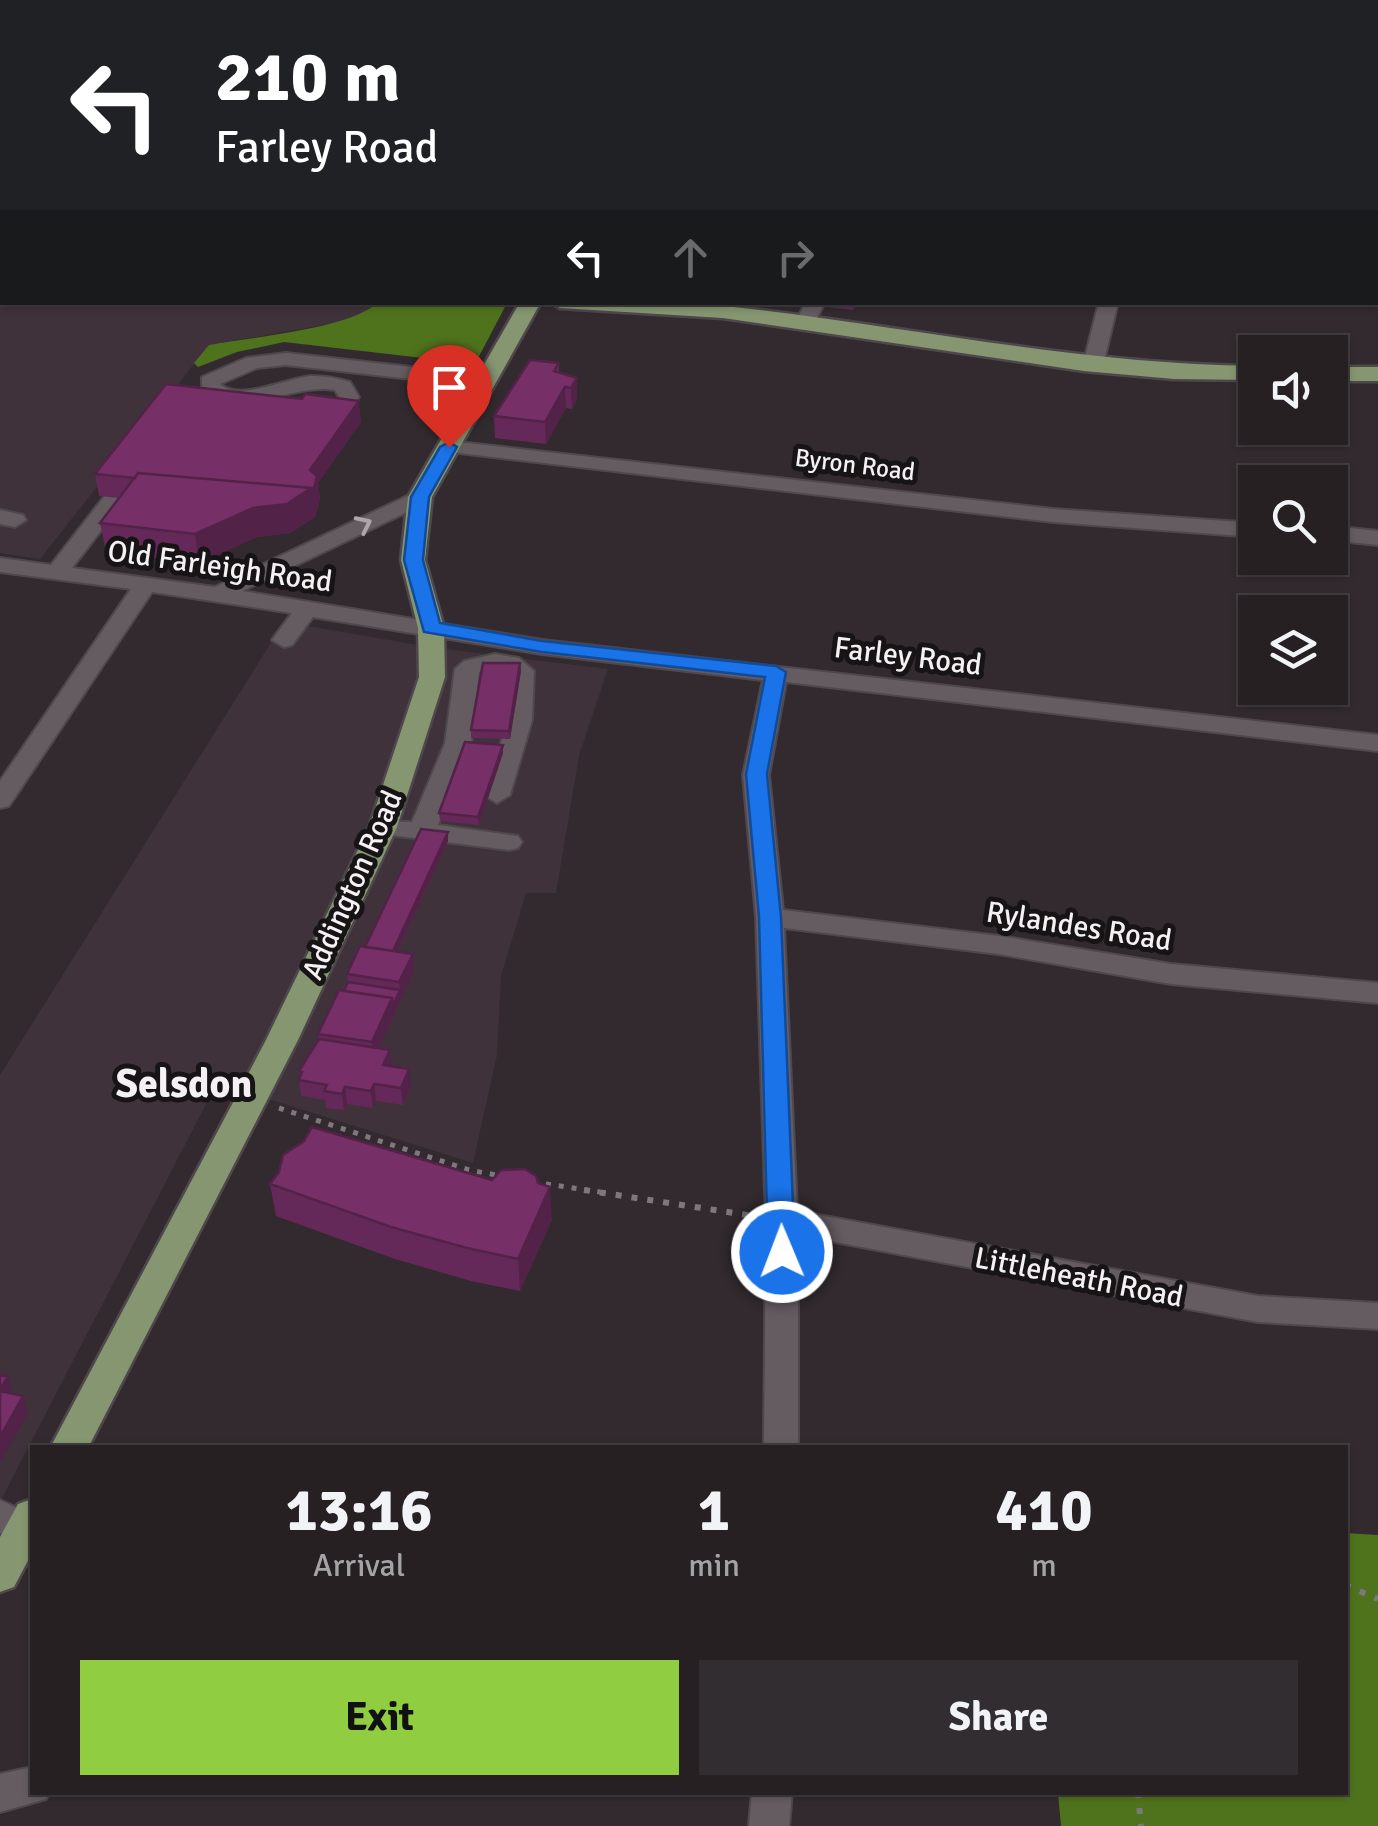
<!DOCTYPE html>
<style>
:root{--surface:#262023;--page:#322d30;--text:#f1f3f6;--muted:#a4a3a6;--line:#423e41;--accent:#91cd40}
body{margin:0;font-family:Signika,sans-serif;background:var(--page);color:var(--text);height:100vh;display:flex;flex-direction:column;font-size:38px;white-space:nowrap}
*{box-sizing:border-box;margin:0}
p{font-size:32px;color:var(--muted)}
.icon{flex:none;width:55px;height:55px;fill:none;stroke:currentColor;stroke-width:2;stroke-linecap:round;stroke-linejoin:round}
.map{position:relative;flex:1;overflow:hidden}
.drawer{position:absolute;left:30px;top:1445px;width:1318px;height:350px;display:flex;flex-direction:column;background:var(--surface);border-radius:0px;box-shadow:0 2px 8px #0004,0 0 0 2px var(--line)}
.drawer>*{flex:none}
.banner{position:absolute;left:0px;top:0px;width:1380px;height:305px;box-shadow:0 2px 8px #0004,0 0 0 2px var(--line);background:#202124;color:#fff;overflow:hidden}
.buttons{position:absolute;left:1238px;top:335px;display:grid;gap:20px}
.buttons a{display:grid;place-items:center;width:110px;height:110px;border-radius:0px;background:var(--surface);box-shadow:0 2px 8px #0004,0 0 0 2px var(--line);font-size:50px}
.pin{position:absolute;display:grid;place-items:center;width:85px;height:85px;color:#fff;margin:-102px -42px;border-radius:50% 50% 50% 0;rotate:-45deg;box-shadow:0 0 10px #0007}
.pin .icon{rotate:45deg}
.me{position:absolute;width:110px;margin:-55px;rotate:359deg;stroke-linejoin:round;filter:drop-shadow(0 0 8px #0008)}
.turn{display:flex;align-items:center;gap:35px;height:210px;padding:0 50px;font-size:45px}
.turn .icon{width:130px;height:130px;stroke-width:2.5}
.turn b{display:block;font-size:70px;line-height:85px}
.lanes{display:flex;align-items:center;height:95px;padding:0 50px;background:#0003;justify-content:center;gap:50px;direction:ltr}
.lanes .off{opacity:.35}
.eta{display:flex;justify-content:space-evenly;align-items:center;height:170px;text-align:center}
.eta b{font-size:60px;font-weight:800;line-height:70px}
.cta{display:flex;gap:20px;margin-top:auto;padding:20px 50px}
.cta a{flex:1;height:115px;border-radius:0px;background:var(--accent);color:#111;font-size:40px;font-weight:800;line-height:115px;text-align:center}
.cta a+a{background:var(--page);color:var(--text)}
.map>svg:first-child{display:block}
.built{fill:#3f323b}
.forest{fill:#4f731c}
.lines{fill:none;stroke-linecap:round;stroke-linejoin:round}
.minor-casing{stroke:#4e484c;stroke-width:4}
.major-casing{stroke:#4e484c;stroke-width:5}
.path-far2{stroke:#7e777c;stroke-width:2.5;stroke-dasharray:2.5 5;stroke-linecap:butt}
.path-far1{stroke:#7e777c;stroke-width:5;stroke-dasharray:5 8;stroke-linecap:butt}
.path{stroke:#7e777c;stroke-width:6;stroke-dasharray:6 10;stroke-linecap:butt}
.minor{fill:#655c62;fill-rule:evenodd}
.major{fill:#859670;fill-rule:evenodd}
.wall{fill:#652959}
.shaded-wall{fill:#532248}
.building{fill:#763067;stroke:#532248;stroke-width:2.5}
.oneway{stroke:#aca6aa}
.route{fill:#1a73e8;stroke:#114b97;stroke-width:2.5}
.labels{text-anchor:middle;stroke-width:10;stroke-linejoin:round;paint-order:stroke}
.far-street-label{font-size:25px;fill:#f4f0f3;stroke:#171416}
.street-label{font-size:30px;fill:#f4f0f3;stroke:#171416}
.district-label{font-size:40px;font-weight:bold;fill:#f4f0f3;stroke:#171416}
</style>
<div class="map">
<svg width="1378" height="1826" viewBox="0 0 1378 1826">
<rect width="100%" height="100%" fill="#322a2f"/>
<path class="built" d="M0,93L2,302L377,303L366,314L341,322L209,345L40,559L0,553Z
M284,622L430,647L608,669L579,756L556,893H526L501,976L497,1055L473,1163L217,1083L0,1502V1075Z"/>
<path class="forest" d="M377,303H507L475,364L284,342L237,352L198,367L194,363L209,345C250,337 350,329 377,303Z
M1345,1533L1378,1535V1826H1061L1058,1793L1345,1792Z"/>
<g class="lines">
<defs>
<path id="minor" d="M1359,0H1375L1376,2H1361Z
M806,302H825L812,327L805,329L795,323Z
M1099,302H1118L1103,365L1093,371L1083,365Z
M286,353L483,375L493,381L483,387L286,365L257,368L220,384C240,402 286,378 311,376C325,376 337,378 350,382L359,397L340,423L333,425L323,419L339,397L335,390C294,382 237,422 202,391V377L246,358Z
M449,441L1053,509L1255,523V537L1053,522L442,451L438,447Z
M420,490L431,497L428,502L242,591L542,640L1378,735V751L786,682L769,775L783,910L999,936L1171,964L1378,983V1003L1171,984L999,954L784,928L797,1211L1258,1296L1378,1303V1329L1258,1322L798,1235V1448H764L766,1220L756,917L743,775L763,680L542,654L313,617L292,645L284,647L272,640L292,613L152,592L9,806L0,808V781L131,589L0,572V558L51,565L107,493L115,491L126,498L72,568L215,587Z
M0,510L23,515L26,520L15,527L0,524Z
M1330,526L1378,531V545L1330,540Z
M495,654L519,658L534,671L532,720L510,795L497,803L484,795L508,720L510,673L495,668L479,672L471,743L438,825L518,836L522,842L518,848L509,850L374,833L370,827L374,821L412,822L445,743L455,669L464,661Z
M0,1500L32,1515V1542L25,1544L0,1533Z
M32,1767V1792H49L46,1799L0,1812V1774Z
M752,1792H792L789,1826H749Z"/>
<path id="major" d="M520,302H541L432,497L425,560L444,628L445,677L397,827L298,1040L88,1448H50L266,1040L369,827L419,677L418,628L401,560L408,497Z
M550,302C608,302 667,300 725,306C903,325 1076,364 1255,366V380L1174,379L1084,371L723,318L560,308Z
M1330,367H1378V381H1330Z
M32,1499V1553L14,1587L0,1592V1537L18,1504Z"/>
</defs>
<use href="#minor" class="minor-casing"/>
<use href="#major" class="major-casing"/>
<path class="path-far2" d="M285,2L296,0"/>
<path class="path-far1" d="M279,1108L469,1170L502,1176
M533,1182L600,1192"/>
<path class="path" d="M584,1190L754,1216
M1345,1585L1378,1599
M1138,1792L1141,1826"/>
<use href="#minor" class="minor"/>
<use href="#major" class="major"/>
</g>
<path class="wall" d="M819,302H857L853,310L819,306Z
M559,363V372L577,378V399L572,409L566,408L546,444L495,438L494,416Z
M361,422L318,483L320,499L315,517L290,533L257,537L199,563L106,552L100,523L119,498L99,496L95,474Z
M521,671L510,739L471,738V730Z
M503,745V753L479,825L440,821L439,813Z
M448,832V841L398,951L413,954L414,970L379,1048L390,1050L392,1067L411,1086L403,1105L376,1101L373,1108L347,1104L344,1110L326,1108L325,1100L301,1096L299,1080L300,1077L299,1071L319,1040L318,1034L344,991L348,982L347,974Z
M492,1180L538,1183L552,1220L520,1291L471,1281L395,1259L276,1216L270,1184Z"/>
<path class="shaded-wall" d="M577,378V399L572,409L571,388Z
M565,387L566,408L546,444L545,422Z
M359,401L361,422L318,483L320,499L315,517L290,533L257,537L199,563L195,534L253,508L311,488L310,470Z
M520,663L521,671L510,739L509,731Z
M503,745V753L479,825L478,817Z
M448,832V841L394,959L393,951Z
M413,954L414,970L374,1059L372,1042L392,998L400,990L399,982Z
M390,1050L392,1067L383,1065Z
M409,1069L411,1086L403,1105L401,1088Z
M374,1084L376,1101L373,1108L371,1091Z
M345,1087L347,1104L344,1110L342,1094Z
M550,1187L552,1220L520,1291L518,1259Z
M8,1377L13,1393L4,1408L0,1396V1389Z
M23,1396L28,1413L0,1463V1437Z"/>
<path class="building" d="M530,360L559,363L554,371L577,378L571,388L565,387L545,422L494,416Z
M166,384L302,399L305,394L359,401L310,470L317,476L312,495L311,488L138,473L135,478L95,474Z
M138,473L311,488L287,504L253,508L195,534L100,523Z
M483,663H520L509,731L471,730Z
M465,742L503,745L478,817L439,813Z
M421,829L448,832L393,951L365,947Z
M360,946L413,954L399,982L347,974Z
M348,982L400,990L393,1006L392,998L344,991Z
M339,990L392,998L372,1042L318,1034Z
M319,1039L390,1050L383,1065L409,1069L401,1088L374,1084L371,1091L345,1087L342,1094L324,1091L327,1085L299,1080L302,1072L299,1071Z
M312,1127L492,1180L501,1170L525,1169L536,1176L538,1183L550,1187L518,1259L467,1248L391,1227L270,1184L279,1172L283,1155L304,1141Z
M0,1375L8,1377L0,1389Z
M0,1391L23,1396L0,1437Z"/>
<defs><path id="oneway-chevron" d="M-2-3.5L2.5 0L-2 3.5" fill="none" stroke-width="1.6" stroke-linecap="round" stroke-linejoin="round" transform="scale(2.5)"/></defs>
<use class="oneway" href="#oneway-chevron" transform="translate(364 524) rotate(-26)"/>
<path class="route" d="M449,442L457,447L429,497L426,528L423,560L440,623L542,641L776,666L786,672L767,774L781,917L795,1252L791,1259H772L768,1252L759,917L746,774L765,677L542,652L424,632L404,560L411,497L440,447Z"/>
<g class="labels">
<g class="far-street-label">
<text transform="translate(855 464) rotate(7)" y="9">Byron Road</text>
</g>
<g class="street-label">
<text transform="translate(220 566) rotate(8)" y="10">Old Farleigh Road</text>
<text transform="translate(908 656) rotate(7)" y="10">Farley Road</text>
<text transform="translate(352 885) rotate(-66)" y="10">Addington Road</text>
<text transform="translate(1079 926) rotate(9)" y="10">Rylandes Road</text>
<text transform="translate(1079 1277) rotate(11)" y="10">Littleheath Road</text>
</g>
<g class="district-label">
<text x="184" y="1097">Selsdon</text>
</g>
</g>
</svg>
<div class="buttons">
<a><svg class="icon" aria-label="sound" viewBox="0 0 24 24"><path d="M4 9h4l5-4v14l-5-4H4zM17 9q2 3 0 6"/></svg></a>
<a><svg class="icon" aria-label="search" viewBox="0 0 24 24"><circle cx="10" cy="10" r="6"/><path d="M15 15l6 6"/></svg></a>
<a><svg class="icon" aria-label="layers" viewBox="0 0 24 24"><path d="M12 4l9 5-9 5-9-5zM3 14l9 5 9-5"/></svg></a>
</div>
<div class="pin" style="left:449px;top:447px;background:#d93025"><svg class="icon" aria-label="arrive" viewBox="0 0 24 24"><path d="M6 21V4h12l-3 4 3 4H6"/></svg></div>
<svg class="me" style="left:782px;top:1252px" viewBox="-20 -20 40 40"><circle r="17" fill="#1a73e8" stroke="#fff" stroke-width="3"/><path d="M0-11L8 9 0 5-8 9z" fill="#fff"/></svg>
<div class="banner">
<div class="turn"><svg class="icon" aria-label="left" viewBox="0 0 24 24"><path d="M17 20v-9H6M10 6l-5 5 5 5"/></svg><div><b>210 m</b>Farley Road</div></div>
<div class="lanes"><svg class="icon" aria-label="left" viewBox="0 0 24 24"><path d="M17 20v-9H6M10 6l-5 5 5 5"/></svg><svg class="icon off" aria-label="ahead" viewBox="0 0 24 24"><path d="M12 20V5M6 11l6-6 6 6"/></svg><svg class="icon off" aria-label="right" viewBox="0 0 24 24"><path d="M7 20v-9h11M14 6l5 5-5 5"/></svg></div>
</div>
<section class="drawer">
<div class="eta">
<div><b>13:16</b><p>Arrival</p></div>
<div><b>1</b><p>min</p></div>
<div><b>410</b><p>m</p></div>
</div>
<div class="cta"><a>Exit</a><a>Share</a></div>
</section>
</div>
